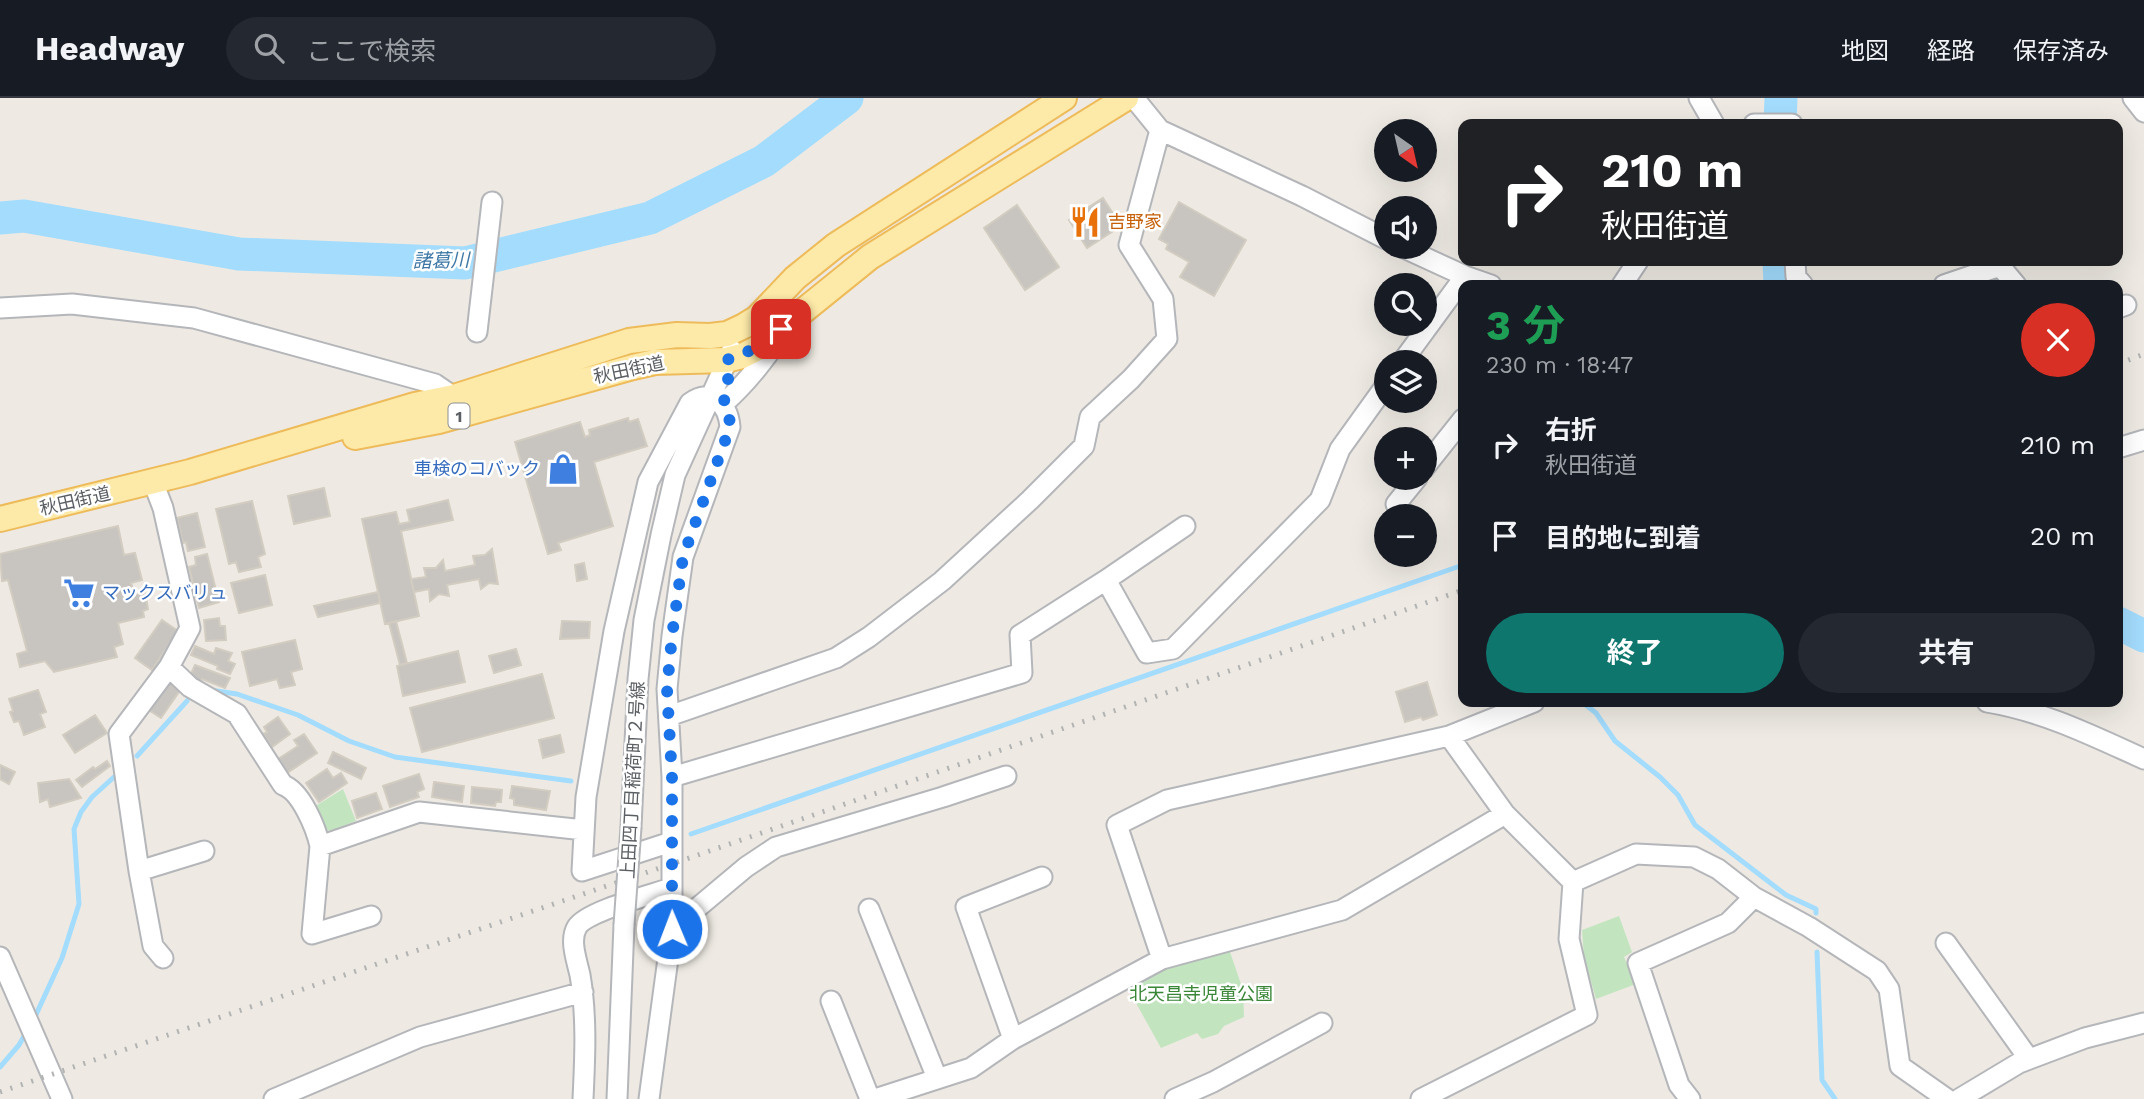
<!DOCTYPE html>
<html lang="ja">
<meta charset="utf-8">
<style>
:root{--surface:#171b24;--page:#242831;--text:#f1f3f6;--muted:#9ea1a6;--line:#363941;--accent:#0f766e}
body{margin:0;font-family:"Work Sans","Noto Sans JP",sans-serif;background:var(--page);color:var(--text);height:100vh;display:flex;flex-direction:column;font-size:26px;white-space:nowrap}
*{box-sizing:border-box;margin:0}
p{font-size:23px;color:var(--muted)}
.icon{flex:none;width:38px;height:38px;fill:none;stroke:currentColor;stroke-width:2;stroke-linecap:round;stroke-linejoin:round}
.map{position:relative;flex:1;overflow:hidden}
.sheet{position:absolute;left:1458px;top:182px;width:665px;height:427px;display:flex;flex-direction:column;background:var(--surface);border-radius:14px;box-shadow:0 7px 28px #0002}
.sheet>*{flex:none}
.hud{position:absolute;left:1458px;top:21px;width:665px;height:147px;border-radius:14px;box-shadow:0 7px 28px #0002;background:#202124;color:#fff;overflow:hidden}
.needle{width:46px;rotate:146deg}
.controls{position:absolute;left:1374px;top:21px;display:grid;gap:14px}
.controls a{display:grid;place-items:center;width:63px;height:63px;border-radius:50%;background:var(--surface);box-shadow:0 7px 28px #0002;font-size:35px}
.pin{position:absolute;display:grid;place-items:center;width:60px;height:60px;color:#fff;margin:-30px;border-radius:14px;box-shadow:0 4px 10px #0006}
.me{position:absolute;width:77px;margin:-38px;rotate:359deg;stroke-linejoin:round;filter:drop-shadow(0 0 5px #0008)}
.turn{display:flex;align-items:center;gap:24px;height:147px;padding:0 28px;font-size:32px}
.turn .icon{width:91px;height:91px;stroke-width:2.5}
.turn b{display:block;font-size:49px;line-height:60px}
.round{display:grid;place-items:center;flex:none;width:74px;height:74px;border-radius:37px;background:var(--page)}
.headline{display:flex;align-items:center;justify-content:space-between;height:119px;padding:0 28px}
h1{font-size:42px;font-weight:700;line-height:52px;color:#1e9e55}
.cta{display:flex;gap:14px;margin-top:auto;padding:14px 28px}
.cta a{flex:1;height:80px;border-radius:42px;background:var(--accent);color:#fff;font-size:28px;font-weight:700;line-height:80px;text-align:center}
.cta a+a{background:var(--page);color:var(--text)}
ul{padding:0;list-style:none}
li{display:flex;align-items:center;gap:21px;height:91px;padding:0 28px}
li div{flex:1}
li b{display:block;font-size:26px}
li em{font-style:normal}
header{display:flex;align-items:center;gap:42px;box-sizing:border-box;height:98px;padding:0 35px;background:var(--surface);border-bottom:2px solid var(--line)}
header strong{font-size:33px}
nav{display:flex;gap:38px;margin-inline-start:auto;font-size:24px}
.search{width:490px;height:63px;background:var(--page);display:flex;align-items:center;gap:18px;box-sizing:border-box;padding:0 24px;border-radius:38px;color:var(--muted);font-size:26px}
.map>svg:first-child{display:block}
.green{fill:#c2e5c0}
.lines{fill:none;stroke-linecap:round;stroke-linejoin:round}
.stream{stroke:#a3dcfd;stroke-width:5}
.river{stroke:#a3dcfd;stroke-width:33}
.building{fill:#c8c5c0;stroke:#d2ccc1;stroke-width:2}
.minor-casing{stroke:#b4b6ba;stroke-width:23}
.major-casing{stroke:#eebb5b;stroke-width:28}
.minor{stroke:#fff;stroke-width:19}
.major{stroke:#fdeaa8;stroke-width:24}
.rail{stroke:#b2b3b3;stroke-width:5;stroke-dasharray:2 9;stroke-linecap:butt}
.minor-bridge-casing{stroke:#b4b6ba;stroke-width:23;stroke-linecap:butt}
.minor-bridge{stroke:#fff;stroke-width:19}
.route{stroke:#1a73e8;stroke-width:12;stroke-dasharray:0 21.6}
.labels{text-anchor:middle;stroke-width:5;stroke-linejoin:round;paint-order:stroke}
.shield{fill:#fff;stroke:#8c8f92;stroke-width:2}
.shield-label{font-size:16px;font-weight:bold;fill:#5b5f63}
.food-label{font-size:18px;fill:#c56008;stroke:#fff;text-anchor:start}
.street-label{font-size:18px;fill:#5b5f63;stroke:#fff}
.shop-label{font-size:18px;fill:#366cbe;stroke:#fff;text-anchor:end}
.park-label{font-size:18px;fill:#398637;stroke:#fff}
.water-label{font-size:19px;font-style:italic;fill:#3e78a6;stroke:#fff}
</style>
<header>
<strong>Headway</strong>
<div class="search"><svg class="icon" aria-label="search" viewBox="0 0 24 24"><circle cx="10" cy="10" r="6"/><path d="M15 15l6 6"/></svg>ここで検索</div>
<nav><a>地図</a><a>経路</a><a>保存済み</a></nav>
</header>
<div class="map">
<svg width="2144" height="1001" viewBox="0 0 2144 1001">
<rect width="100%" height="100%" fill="#eeeae3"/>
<path class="green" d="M343,691L356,723L331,733L327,732L314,709Z
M1619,818L1632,854L1624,859L1636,886L1596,901L1584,859L1582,832Z
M1228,848L1243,892L1244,919L1224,928L1218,936L1202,941L1197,935L1161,950L1126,887L1163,865Z"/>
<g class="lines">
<path class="stream" d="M210,592L237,596L298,617L349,643L395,659L571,683
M1582,604L1596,615L1615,643L1660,679L1678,697L1695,727L1786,797L1816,811V815
M137,658L187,603
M691,736L1463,467
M1817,854L1822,982L1835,1001
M34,921L62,860L79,806L74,731L81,714L92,699L114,679
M0,969L19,947L27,933"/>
<path class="river" d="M1780,26L1781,0
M0,120L24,118L239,156L465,165L650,120L764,63L847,0
M1779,163L1780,187
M2118,525L2144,538"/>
</g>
<path class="building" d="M1103,100L1121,128L1087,150L1069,122Z
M1179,104L1246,142L1214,198L1180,179L1189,164L1166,151L1168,146L1159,141Z
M1017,107L1059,169L1025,192L984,130Z
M628,320L629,324L638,321L647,348L594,364L613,428L558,445L561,452L548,456L515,344L580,324L585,339L590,337L589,332Z
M324,390L330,418L294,426L288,398Z
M448,402L453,422L401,433L419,518L385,526L362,421L396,414L399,426L410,424L407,412Z
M252,403L265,456L258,459L261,469L239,474L236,464L229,466L216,411Z
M197,415L205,449L188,453L186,444L183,445L177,420Z
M118,428L124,457L135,455L142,482L131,485L135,497L145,494L148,511L143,513L144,519L118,525L123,546L114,549L117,559L54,574L45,563L20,569L17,556L27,553L8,482L2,483L0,456Z
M492,451L498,486L489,485L481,491L479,481L447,487L449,498L439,496L430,503L429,491L414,494L411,481L426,479L424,470H436L443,462L445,473L475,467L473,458L485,457Z
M207,456L219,504L199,510L189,469L196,467L195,459Z
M584,465L587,481L577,483L575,467Z
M265,477L272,507L239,515L231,485Z
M378,494L380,505L318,519L314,508Z
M219,520L220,528H225L226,542L206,543L204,522Z
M162,522L178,533L152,572L135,560Z
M396,523L407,565L400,567L389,525Z
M562,523L590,524L589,540L560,541Z
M295,542L302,571L291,574L295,587L280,590L277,581L250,588L242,554Z
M195,548L214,556L216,550L232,555L228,563L235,566L230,576L217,571L218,568L191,557Z
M516,551L521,567L494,575L489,558Z
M458,553L465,584L403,598L397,568Z
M195,567L230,580L225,590L202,581L200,584L189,580Z
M542,576L554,620L422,654L410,610Z
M166,582L181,591L161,620L147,611Z
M1427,584L1437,617L1423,622L1421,619L1405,624L1396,594Z
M38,592L46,614L40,616L45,629L24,637L19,623L14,624L10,614L13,613L9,601Z
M95,617L107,635L75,655L63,637Z
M278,619L290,636L272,649L263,636L267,634L264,629Z
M304,636L317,655L287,675L278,661L298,648L294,642Z
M560,637L564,654L543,660L539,642Z
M333,654L366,670L361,681L328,665Z
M107,663L110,668L82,689L76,682L93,669L95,671Z
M0,667L15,674L9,686L0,681Z
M327,671L333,680L341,675L347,685L319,704L306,685Z
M419,676L424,691L417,694L419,699L390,709L383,688Z
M69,681L81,700L50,709L48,701L40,704L38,685Z
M434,684L464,688L462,704L432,699Z
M512,688L550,693L546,712L514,707V701L510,700Z
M472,689L502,692L501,704H496L495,708L471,705Z
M376,695L382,711L357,720L352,703Z"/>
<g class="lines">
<defs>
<path id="minor" d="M1134,0L1160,32L1302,98L1386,141
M1699,0L1714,26
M2133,0L2144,14
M1754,26H1792
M1402,149L1465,178L1491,187
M1795,163L1796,179L1803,187
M1622,187L1638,163
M1944,187L2000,168L2016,187
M0,210L72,206L194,220L435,286L454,299
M2118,210L2126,207
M477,234L492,104
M1402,264L1465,178
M723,306C747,285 765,261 783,235
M2118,350L2144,342
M1424,370L1463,321
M153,384L163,410L190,530L169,569
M1396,406L1417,380
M1106,482L1185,428
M1987,604C2043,613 2093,638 2144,661
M669,618L836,560L869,539L942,483L1030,402L1084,348L1090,319L1131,281L1167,241L1163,201L1129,147L1160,32
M1449,638L1534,604
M672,679L1022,575L1020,537L1106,482L1147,555L1173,551L1320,402L1340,351L1386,287
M631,729L638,581L644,522L661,437L675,377L732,252
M204,753L139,773L119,636L169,569L190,589L237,616L283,687C301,693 316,730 320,748
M139,773L153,848L163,860
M869,811L937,980
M371,818L312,836L320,748L419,714L584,732
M672,831L746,769L776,749L943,699L1006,678
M1946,845L2029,961
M0,859L62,1001
M1162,861L1342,812L1505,716
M831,903L870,1001
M1013,941L966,809L1042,779
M274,1001L420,939L583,894
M583,1001C585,959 587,918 580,877C577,863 569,842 577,829C587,813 651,797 671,790
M617,1001L624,827
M649,1001L672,831V679L667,591L672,538L683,459L730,329C728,306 712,289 690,305L648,384L614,533L586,699L582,773L671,744
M875,1001L971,970L1013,941L1162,861L1117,727L1167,702L1449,638L1505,716L1573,784L1636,756L1694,759L1718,771L1754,799L1809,829L1877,873L1889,891L1900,968L1947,1001
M1175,1001L1213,984L1322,925
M1421,1001L1587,917L1569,841L1573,784
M1690,1001L1679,987L1638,865L1728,825L1754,799
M1959,1001L2019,965L2085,940L2144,925"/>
<path id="major" d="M355,339L439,323L633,269L655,264L726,262L742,258L756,251L870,159L1126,0
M0,421L190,374L415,307L454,299L629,243L677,237L710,238L727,236L744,228L757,220L795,180L836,147L1064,0"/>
</defs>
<use href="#minor" class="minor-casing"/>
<use href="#major" class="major-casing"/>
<use href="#minor" class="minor"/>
<use href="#major" class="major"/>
<path class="rail" d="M2118,266L2144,256
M0,994L695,758L1463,492"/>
<defs>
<path id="minor-bridge" d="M624,827L631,729"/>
</defs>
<use href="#minor-bridge" class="minor-bridge-casing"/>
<use href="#minor-bridge" class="minor-bridge"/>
</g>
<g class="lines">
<path class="route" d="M672,831V679L667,591L672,538L683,459L730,329L729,316L723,306C728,291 730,278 726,262C748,256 763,245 781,231"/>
</g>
<defs>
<symbol id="restaurant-bare" viewBox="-9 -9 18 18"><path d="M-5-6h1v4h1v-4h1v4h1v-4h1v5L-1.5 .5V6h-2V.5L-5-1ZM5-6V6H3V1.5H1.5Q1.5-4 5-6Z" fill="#e8710a" stroke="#fff" stroke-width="2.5" paint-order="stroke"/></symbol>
<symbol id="shop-bare" viewBox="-9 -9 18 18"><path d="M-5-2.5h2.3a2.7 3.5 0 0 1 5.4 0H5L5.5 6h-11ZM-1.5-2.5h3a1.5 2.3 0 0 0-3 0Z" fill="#3f7fe0" stroke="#fff" stroke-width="2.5" paint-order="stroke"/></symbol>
<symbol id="supermarket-bare" viewBox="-9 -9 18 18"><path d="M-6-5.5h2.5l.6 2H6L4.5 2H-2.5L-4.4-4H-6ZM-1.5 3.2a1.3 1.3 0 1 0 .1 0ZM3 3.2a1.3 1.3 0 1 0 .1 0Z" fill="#3f7fe0" stroke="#fff" stroke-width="2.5" paint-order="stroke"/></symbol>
</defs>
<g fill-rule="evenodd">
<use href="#restaurant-bare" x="1063" y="102" width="44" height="44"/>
<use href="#shop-bare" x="541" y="349" width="44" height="44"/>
<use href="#supermarket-bare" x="57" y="473" width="44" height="44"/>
</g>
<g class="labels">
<rect class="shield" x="448.5" y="305.5" width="21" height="25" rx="5"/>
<g class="shield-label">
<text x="459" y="324">1</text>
</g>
<g class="food-label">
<text x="1108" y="130">吉野家</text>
</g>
<g class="street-label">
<text transform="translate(629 272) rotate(-12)" y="6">秋田街道</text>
<text transform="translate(75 403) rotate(-13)" y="6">秋田街道</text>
<text transform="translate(633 682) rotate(-87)" y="6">上田四丁目稲荷町２号線</text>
</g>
<g class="shop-label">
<text x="540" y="377">車検のコバック</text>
<text x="102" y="501" text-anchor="start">マックスバリュ</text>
</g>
<g class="park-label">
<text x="1201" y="902">北天昌寺児童公園</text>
</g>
<g class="water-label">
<text transform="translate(441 162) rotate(-1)" y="7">諸葛川</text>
</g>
</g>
</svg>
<div class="controls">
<a><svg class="needle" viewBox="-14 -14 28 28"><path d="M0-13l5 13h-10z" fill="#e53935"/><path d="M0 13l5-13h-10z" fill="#9ea1a6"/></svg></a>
<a><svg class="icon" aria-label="sound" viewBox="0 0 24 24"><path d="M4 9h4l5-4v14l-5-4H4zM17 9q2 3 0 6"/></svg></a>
<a><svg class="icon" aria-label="search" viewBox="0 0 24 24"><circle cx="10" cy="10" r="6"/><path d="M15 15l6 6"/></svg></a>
<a><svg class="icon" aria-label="layers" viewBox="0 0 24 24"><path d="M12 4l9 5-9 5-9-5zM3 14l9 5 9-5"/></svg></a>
<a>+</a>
<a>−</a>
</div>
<div class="pin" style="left:781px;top:231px;background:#d93025"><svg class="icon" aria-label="arrive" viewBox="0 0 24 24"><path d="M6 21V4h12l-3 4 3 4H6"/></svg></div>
<svg class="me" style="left:672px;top:831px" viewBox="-20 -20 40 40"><circle r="17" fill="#1a73e8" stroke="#fff" stroke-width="3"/><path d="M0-11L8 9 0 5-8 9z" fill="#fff"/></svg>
<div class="hud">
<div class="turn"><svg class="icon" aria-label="right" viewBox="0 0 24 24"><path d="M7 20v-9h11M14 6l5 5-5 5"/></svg><div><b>210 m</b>秋田街道</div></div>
</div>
<section class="sheet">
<div class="headline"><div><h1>3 分</h1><p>230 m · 18:47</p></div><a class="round" style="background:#d93025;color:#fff"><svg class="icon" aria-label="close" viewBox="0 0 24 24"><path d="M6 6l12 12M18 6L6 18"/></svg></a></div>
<ul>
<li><svg class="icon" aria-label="right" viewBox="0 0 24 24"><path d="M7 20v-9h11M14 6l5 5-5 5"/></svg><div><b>右折</b><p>秋田街道</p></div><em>210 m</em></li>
<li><svg class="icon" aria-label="arrive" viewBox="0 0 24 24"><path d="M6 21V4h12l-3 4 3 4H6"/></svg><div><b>目的地に到着</b></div><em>20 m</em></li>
</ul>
<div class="cta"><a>終了</a><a>共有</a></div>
</section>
</div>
